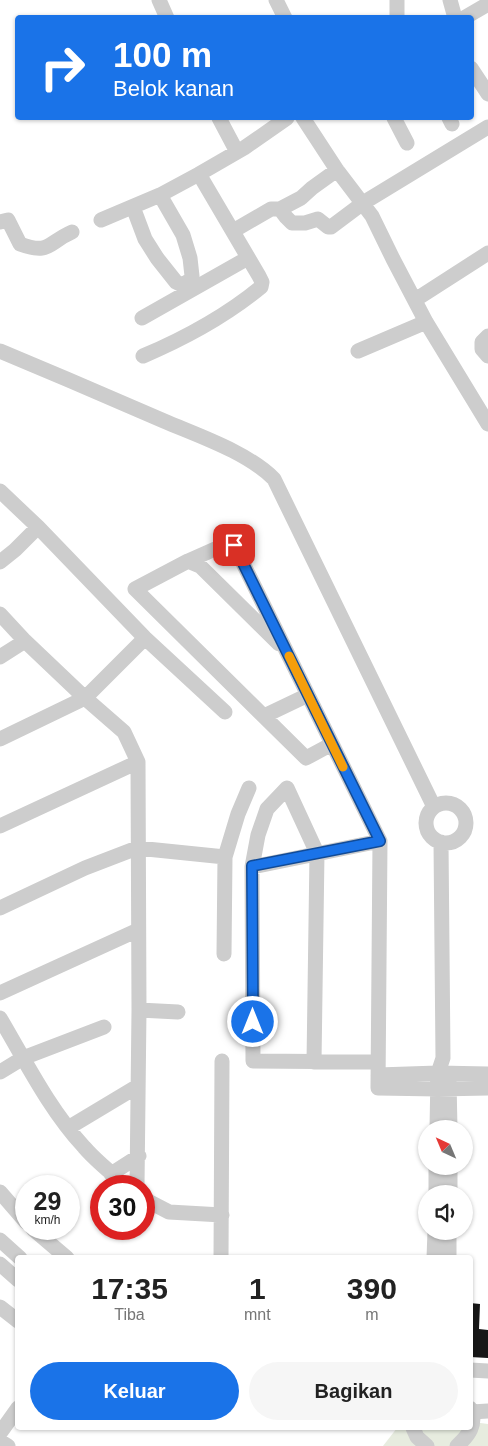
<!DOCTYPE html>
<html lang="id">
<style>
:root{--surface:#fff;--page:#f6f6f6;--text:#222;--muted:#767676;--accent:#1a73e8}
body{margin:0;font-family:Arial,sans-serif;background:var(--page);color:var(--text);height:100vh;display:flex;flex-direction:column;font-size:19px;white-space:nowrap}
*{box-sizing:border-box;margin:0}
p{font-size:16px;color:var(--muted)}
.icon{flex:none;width:28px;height:28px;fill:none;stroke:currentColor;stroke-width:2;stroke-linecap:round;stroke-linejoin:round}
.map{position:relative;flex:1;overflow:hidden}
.sheet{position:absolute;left:15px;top:1255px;width:458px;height:175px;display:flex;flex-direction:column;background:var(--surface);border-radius:5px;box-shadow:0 1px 4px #0004}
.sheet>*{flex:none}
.banner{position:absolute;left:15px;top:15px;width:459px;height:105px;border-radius:5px;box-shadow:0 1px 4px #0004;background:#1a73e8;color:#fff;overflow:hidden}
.needle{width:32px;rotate:316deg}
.tools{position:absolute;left:418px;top:1120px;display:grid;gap:10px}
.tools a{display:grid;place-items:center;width:55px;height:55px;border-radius:50%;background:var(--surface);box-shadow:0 1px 4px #0004;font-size:25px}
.speed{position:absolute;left:15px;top:1175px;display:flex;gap:10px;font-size:25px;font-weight:700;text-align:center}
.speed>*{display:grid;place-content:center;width:65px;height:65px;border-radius:50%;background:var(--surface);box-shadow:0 1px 4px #0004;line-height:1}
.speed small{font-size:12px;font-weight:400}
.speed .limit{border:8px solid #d22;background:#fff;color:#111}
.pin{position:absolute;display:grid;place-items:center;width:42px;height:42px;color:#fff;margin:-21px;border-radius:10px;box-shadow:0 2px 8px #0006}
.me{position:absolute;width:55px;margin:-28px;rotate:0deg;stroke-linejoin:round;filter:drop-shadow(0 0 4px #0008)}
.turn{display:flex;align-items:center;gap:18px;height:105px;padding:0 15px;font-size:22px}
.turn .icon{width:65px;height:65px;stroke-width:2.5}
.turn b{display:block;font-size:35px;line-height:42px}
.eta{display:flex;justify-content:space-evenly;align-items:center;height:85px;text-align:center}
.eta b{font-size:30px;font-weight:600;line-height:35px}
.action{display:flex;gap:10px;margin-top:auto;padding:10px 15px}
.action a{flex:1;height:58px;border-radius:30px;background:var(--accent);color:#fff;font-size:20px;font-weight:600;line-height:58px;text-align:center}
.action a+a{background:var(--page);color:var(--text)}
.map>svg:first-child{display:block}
.green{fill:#e7ecdf}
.building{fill:#171717}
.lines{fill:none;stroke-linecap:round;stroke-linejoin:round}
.minor{stroke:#cdcdcd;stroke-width:15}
.route-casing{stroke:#114b97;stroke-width:12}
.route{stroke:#1a73e8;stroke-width:9}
.slow{stroke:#f59e0b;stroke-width:9}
</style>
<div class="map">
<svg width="488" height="1446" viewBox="0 0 488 1446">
<rect width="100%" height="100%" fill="#fff"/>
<path class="green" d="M473,1422L488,1424V1446H383L397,1428H470Z"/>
<path class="building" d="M470,1303L480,1304L479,1329L488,1330V1358L470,1357Z"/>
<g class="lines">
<path class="minor" d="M159,0L167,18
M276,0L285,18
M397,0V18
M450,0L455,18
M464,18L488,4
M471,68L488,94
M219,118L237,152
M303,118L337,170L372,216L393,259L426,322L488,424
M394,118L407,143
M449,118L452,124
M133,207L145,239L157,258L176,282L182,285L190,280L192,276L190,258L183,235L160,195
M280,209L301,198L312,188L337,170
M101,220L160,195L199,174L244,148L287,118
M0,222L8,220L20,244C50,255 47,243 72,232
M233,231L271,209H280L286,217L292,223H305L318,219L328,227H331L363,203L488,127
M415,300L488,253
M142,318L248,258
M488,336L482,342V349L488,356
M0,351C55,374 109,397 164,421C199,436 247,452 274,479L434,807
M358,351L426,322
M143,356C183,339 227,315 261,287L262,282L259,276L199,174
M0,491L38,527L145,638L225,712
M188,561L215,549L234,545L380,841L378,1088L438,1089L488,1088
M0,562L15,550L38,527
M0,614L25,641L85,698L0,739
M279,644L200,566L188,561L135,589L306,758L332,744
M0,657L25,641
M264,716L308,695
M426 823a20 20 0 1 1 40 0a20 20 0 1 1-40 0Z
M0,826L138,762
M252,867L380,841
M0,908L85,868L137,848L225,857
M224,954L225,857L238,814L249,788
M0,993L138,930
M139,1010L178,1012
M0,1018C26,1062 49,1109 84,1147C97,1162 112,1174 127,1186
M314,1062L317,853L287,788L267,809L258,835L252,867L253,1061L378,1062
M0,1072L23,1058L104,1027
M378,1075L438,1073L488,1074
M449,1081L450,1129
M68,1128L138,1086
M437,1129L438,1073L443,1058L441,842
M111,1174L139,1156
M137,1186L139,1010L138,762L124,732L85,698L145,638
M0,1192L26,1222
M436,1194V1166
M450,1194V1166
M144,1199L169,1212L222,1215
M33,1229L67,1258
M0,1240L20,1258
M221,1258L222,1061
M434,1258L435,1231
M449,1258V1231
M0,1264L18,1280
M0,1307L18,1321
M470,1370L488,1371
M472,1412L488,1411
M413,1428L417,1437L427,1446
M0,1433L18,1408
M0,1441L8,1446
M457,1446C468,1436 478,1424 470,1408"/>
</g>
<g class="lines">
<defs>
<path id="route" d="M234,545L380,841L252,866L253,1022"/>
</defs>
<use href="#route" class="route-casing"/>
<use href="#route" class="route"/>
<path class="slow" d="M289,656L343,767"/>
</g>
</svg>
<div class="tools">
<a><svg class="needle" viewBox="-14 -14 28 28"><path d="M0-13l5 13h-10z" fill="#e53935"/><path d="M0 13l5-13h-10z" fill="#767676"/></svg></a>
<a><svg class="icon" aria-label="sound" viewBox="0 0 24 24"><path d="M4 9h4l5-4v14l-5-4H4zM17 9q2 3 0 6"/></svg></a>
</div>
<div class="speed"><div>29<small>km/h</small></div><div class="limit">30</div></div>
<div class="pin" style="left:234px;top:545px;background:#d93025"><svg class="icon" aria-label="arrive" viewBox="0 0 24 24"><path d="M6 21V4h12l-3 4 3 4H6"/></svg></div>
<svg class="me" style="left:253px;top:1022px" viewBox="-20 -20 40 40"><circle r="17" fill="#1a73e8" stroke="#fff" stroke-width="3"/><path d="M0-11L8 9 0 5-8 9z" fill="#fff"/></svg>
<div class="banner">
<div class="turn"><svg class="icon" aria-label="right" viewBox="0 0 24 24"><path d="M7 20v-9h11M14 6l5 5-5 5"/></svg><div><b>100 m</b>Belok kanan</div></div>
</div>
<section class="sheet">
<div class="eta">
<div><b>17:35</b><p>Tiba</p></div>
<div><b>1</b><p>mnt</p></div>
<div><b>390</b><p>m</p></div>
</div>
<div class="action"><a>Keluar</a><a>Bagikan</a></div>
</section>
</div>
